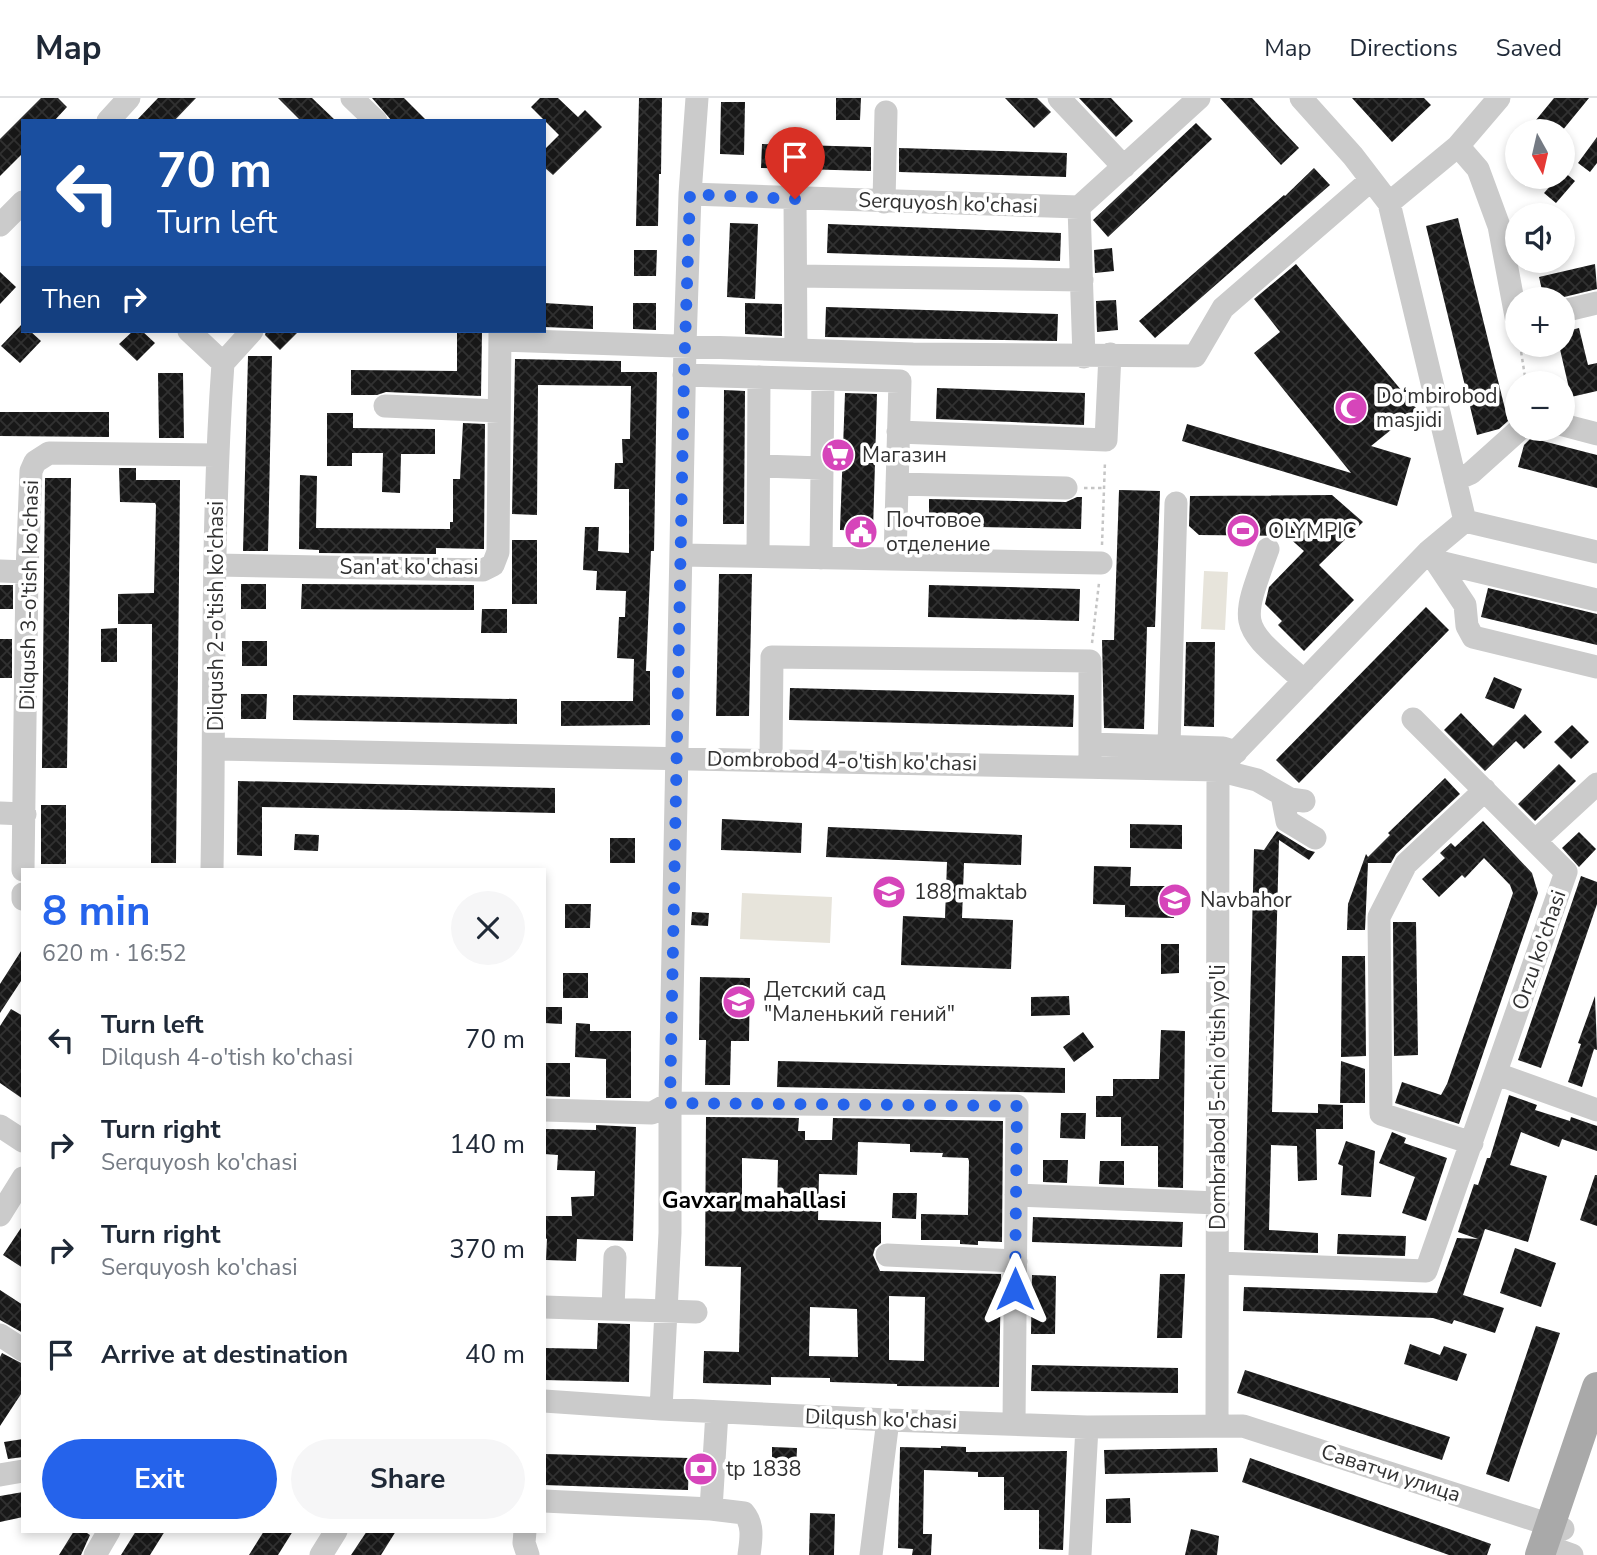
<!DOCTYPE html>
<meta charset="utf-8">
<style>
:root{--surface:#fff;--page:#f6f6f7;--text:#1f2937;--muted:#747a83;--line:#e0e1e3;--accent:#2563eb}
body{margin:0;font-family:"Nunito Sans",sans-serif;background:var(--page);color:var(--text);height:100vh;display:flex;flex-direction:column;font-size:26px;white-space:nowrap}
*{box-sizing:border-box;margin:0}
p{font-size:23px;color:var(--muted)}
.icon{flex:none;width:38px;height:38px;fill:none;stroke:currentColor;stroke-width:2;stroke-linecap:round;stroke-linejoin:round}
.map{position:relative;flex:1;overflow:hidden}
.side{position:absolute;left:21px;top:770px;width:525px;height:665px;display:flex;flex-direction:column;background:var(--surface);border-radius:0px;box-shadow:0 4px 10px #0003}
.side>*{flex:none}
.hud{position:absolute;left:21px;top:21px;width:525px;height:214px;border-radius:0px;box-shadow:0 4px 10px #0003;background:#1a4fa0;color:#fff;overflow:hidden}
.needle{width:46px;rotate:172deg}
.controls{position:absolute;left:1505px;top:21px;display:grid;gap:14px}
.controls a{display:grid;place-items:center;width:70px;height:70px;border-radius:50%;background:var(--surface);box-shadow:0 4px 10px #0003;font-size:35px}
.pin{position:absolute;display:grid;place-items:center;width:60px;height:60px;color:#fff;margin:-72px -30px;border-radius:50% 50% 50% 0;rotate:-45deg;box-shadow:0 0 7px #0007}
.pin .icon{rotate:45deg}
.me{position:absolute;width:77px;margin:-38px;rotate:0deg;stroke-linejoin:round;filter:drop-shadow(0 0 5px #0008)}
.turn{display:flex;align-items:center;gap:24px;height:147px;padding:0 21px;font-size:32px}
.turn .icon{width:91px;height:91px;stroke-width:2.5}
.turn b{display:block;font-size:49px;line-height:60px}
.then{display:flex;align-items:center;height:66px;padding:0 21px;background:#0003;gap:14px;font-size:26px}
.round{display:grid;place-items:center;flex:none;width:74px;height:74px;border-radius:37px;background:var(--page)}
.overview{display:flex;align-items:center;justify-content:space-between;height:119px;padding:0 21px}
h1{font-size:42px;font-weight:700;line-height:52px;color:var(--accent)}
.action{display:flex;gap:14px;margin-top:auto;padding:14px 21px}
.action a{flex:1;height:80px;border-radius:42px;background:var(--accent);color:#fff;font-size:28px;font-weight:700;line-height:80px;text-align:center}
.action a+a{background:var(--page);color:var(--text)}
ul{padding:0;list-style:none}
li{display:flex;align-items:center;gap:21px;height:105px;padding:0 21px}
li div{flex:1}
li b{display:block;font-size:26px}
li em{font-style:normal}
header{display:flex;align-items:center;gap:42px;box-sizing:border-box;height:98px;padding:0 35px;background:var(--surface);border-bottom:2px solid var(--line)}
header strong{font-size:33px}
nav{display:flex;gap:38px;margin-inline-start:auto;font-size:24px}
.map>svg:first-child{display:block}
.grass{fill:#e7e4db}
.building{fill:url(#building-cross-hatch);fill-rule:evenodd}
.lines{fill:none;stroke-linecap:round;stroke-linejoin:round}
.path{stroke:#c5c5c5;stroke-width:2.5;stroke-dasharray:3.5 3.5;stroke-linecap:butt}
.minor{stroke:#cbcbcb;stroke-width:23}
.major{stroke:#a9a9a9;stroke-width:30}
.route{stroke:#2563eb;stroke-width:12;stroke-dasharray:0 21.6}
.labels{text-anchor:middle;stroke-width:7;stroke-linejoin:round;paint-order:stroke}
.street-label{font-size:21px;fill:#313131;stroke:#fff}
.poi-label{font-size:21px;fill:#313131;stroke:#fff;text-anchor:start}
.neighbourhood-label{font-size:23px;font-weight:bold;fill:#000;stroke:#fff}
</style>
<header>
<strong>Map</strong>
<nav><a>Map</a><a>Directions</a><a>Saved</a></nav>
</header>
<div class="map">
<svg width="1597" height="1457" viewBox="0 0 1597 1457">
<defs>
<pattern id="building-cross-hatch" width="8" height="8" patternUnits="userSpaceOnUse" patternTransform="scale(1.75)"><rect width="8" height="8" fill="#181818"/><path d="M0 0l8 8M0 8l8-8" fill="none" stroke="#313131"/></pattern>
</defs>
<rect width="100%" height="100%" fill="#fff"/>
<path class="grass" d="M1204,473L1228,474L1225,532L1201,531Z
M742,795L832,799L830,845L740,841Z"/>
<path class="building" d="M41,0H58L67,9L54,23H23V55L0,78V41Z
M158,0H196L174,23H136Z
M278,0H312L336,23H301Z
M372,0H404L427,23H392Z
M540,0H558L578,19L585,12L602,29L553,77L544,69V52L559,37L531,9Z
M639,0H662L661,76H659L658,128H636Z
M836,0H861L860,22H836Z
M1005,0H1037L1051,14L1034,30Z
M1079,0H1111L1133,23L1116,39Z
M1220,0H1252L1299,50L1281,67Z
M1352,0H1424L1431,7L1392,44Z
M1554,0H1589L1562,33H1527Z
M721,4H745L744,57L720,56Z
M1196,25L1212,41L1108,139L1093,122Z
M1597,39V65L1590,74L1578,65Z
M762,46L871,49V73L761,70Z
M899,50L1067,55L1066,79L899,74Z
M1314,70L1330,87L1155,240L1139,223L1284,97L1285,98Z
M1563,73L1575,83L1556,105L1544,95L1558,79H1563Z
M1458,120L1508,323L1499,331L1477,337L1426,128Z
M730,125L758,126L755,201L727,199Z
M828,126L1061,135L1060,163L827,155Z
M1112,150L1114,173L1095,175L1094,152Z
M634,152H657L656,178H634Z
M1296,166L1417,311L1371,348L1411,360L1397,408L1182,343L1187,326L1351,375L1254,255L1280,234L1254,201Z
M1595,166L1597,191L1556,201H1544L1539,179Z
M0,174L16,189L0,206Z
M1116,202L1118,232L1097,234L1096,203Z
M544,205L593,208V231L544,229Z
M633,205H656V232L633,231Z
M745,205L782,206V238L745,236Z
M826,209L1058,216L1057,243L825,239Z
M22,226L23,233H30L41,243L20,265L1,248Z
M1579,230L1588,267L1597,265V293L1571,299L1559,247H1563V234Z
M133,233H142L155,245L137,263L119,246Z
M266,233H299L280,252L265,237Z
M457,234H482L481,298L386,294L377,297H351V272L457,273Z
M248,258H272L268,453H243Z
M515,261L621,263V274H657L654,453H651L646,573H650V627L561,628V603H633L634,561L617,560L619,519H625L626,493L596,492L597,473L583,472L585,429H599L598,453L629,455V391H614L615,365H623L622,341H630L631,288L538,287L537,417L512,416Z
M158,275H183L184,340H159Z
M937,290L1085,295L1084,327L936,321Z
M724,292L745,293L744,426H723Z
M845,295L877,296L873,433L840,432Z
M0,314H109V339L0,338Z
M327,315H353V330L435,331V356H401L400,395L382,394L383,355H352V368H327Z
M463,325L485,326L484,451L436,450V456L319,455V452L299,451L300,377L317,378L316,430L450,431V424H453V381H460Z
M1531,340L1597,357V390L1518,369L1524,347Z
M119,370H136V382H180L176,765H151L152,526H118V496L154,495L156,407L155,405L120,404Z
M45,380H71L67,670H42Z
M1119,392L1160,393L1155,529H1147L1144,631L1104,630L1102,542H1114Z
M1332,397L1363,424L1319,467L1354,502L1304,553L1278,527L1282,523L1265,506L1269,489L1304,453L1287,438L1199,437L1189,428L1190,398Z
M1077,399H1082L1081,431L929,428V401L1066,404Z
M512,442H537V506H512Z
M719,476H752L749,618H716Z
M241,486H266V511H241Z
M302,486L474,487V512L301,511Z
M0,487H13V511H0Z
M929,487L1080,491L1079,523L928,519Z
M1488,490L1597,516V547L1481,519Z
M1426,509L1449,532L1299,685L1276,662Z
M482,511H507V535H481Z
M117,530V564H101V531Z
M0,541H12V580H0Z
M242,543H267V568H242Z
M1186,544H1215L1214,629L1184,628Z
M1494,579L1522,591L1514,611L1485,600Z
M790,590L1074,597L1073,629L789,622Z
M241,596H267L266,621H241Z
M293,597L517,601V626L293,622Z
M1461,615L1493,648L1525,616L1542,634L1524,651L1516,643L1485,673L1444,632Z
M1572,627L1589,644L1571,661L1554,644Z
M1559,666L1576,683L1535,723L1518,706Z
M1445,680L1460,696L1396,756L1391,765H1368L1365,832H1347L1348,806L1366,756L1368,759L1390,737L1388,735Z
M238,683L555,690V715L262,709V758L237,757Z
M41,707H66V766H41Z
M722,721L802,725L801,755L721,752Z
M1483,723L1532,775L1538,795L1459,1026L1395,1005L1402,984L1441,997L1447,986L1513,795L1510,787L1484,760L1465,780L1462,777L1439,799L1422,781L1445,760L1440,755L1451,745L1455,749Z
M1130,726L1182,727V751L1130,750Z
M828,729L1022,737L1021,767L964,765L962,820L1013,822L1011,871L901,867L903,818L945,820L947,764L826,759Z
M1277,733L1308,752L1315,754L1309,762L1279,742L1272,1014L1318,1015V1006L1343,1007V1031H1316L1317,1082L1298,1083L1297,1048L1271,1047L1269,1132L1318,1135V1155L1244,1152L1254,751L1264,752Z
M1579,734L1596,751L1579,769L1562,750Z
M295,736L319,737L318,753L294,752Z
M610,740H635V765H610Z
M1094,768L1131,769L1130,788H1175L1174,820L1125,819V807L1093,806Z
M1581,778L1597,784V806L1541,970L1518,962Z
M565,806H591L590,830H565Z
M692,814L709,815L708,828L691,827Z
M1393,824H1416L1418,957L1394,958Z
M1161,846H1179V875L1161,876Z
M23,850V880L0,915V886Z
M1342,858H1365L1366,958L1341,959Z
M563,875H588V900H563Z
M700,879L750,880L749,943H731L730,987H705L706,942H699Z
M1069,898L1070,917L1031,918V899Z
M1595,898L1597,952L1594,951L1582,989L1568,984L1581,946L1578,945Z
M544,909H562V926L544,925Z
M11,911L23,918V1001L0,985V928Z
M576,925L590,926V933H631V1000H606V961L575,959Z
M1161,932L1185,933L1183,1090L1158,1089V1048H1121V1019H1096V998H1113V981H1159Z
M1083,934L1094,949L1074,964L1063,949Z
M778,963L1065,970V995L777,989Z
M1341,963L1365,971V1005H1340Z
M544,965H570V999L544,998Z
M1509,997L1537,1007L1535,1012L1570,1023L1571,1019L1597,1028V1053L1562,1041L1559,1049L1521,1034L1510,1067L1547,1078L1528,1144L1485,1131L1463,1197L1504,1210L1495,1235L1454,1222L1452,1226L1433,1220L1243,1213L1244,1189L1437,1195L1457,1140L1478,1141L1458,1134L1474,1086L1478,1087L1487,1060H1490Z
M1061,1015H1086L1085,1041L1060,1040Z
M706,1019L799,1020L798,1033H805V1042H832L833,1020L1003,1023L1002,1144L978,1143V1147L960,1146V1142H921V1116L968,1117L969,1063L968,1060L942,1059L943,1055L910,1054V1046L858,1044L857,1077L819,1076L818,1122L881,1124V1145L875,1150L873,1157L880,1173L1001,1176L999,1289L897,1288V1286L830,1284V1280L771,1279V1287L703,1285L704,1253L739,1254L741,1169L705,1168ZM742,1060L778,1062L777,1109H742ZM889,1198L925,1199L924,1263L889,1262ZM810,1209L857,1211L858,1259L809,1258Z
M596,1027L636,1029L633,1143L577,1141L576,1163L546,1162L547,1141L544,1139V1118H572L571,1099L594,1098L595,1073L557,1072L558,1057L544,1056V1031L596,1032Z
M1392,1034L1406,1040L1404,1045L1447,1060L1426,1123L1402,1115L1415,1079L1379,1065Z
M1346,1043L1375,1053L1371,1099L1341,1097L1343,1068L1338,1066Z
M1043,1062H1068L1067,1085L1043,1084Z
M1100,1063H1124V1087L1099,1086Z
M1595,1077H1597V1128L1580,1122Z
M893,1095H917L916,1121L892,1120Z
M1033,1119L1183,1124L1182,1149L1032,1144Z
M23,1127V1170L3,1157Z
M1338,1136L1406,1138L1405,1158L1337,1156Z
M1515,1150L1556,1165L1541,1209L1500,1195Z
M1160,1176H1185L1182,1240H1157Z
M1032,1177L1056,1178L1055,1236H1031Z
M0,1192L23,1207V1235L0,1222Z
M598,1225L630,1226L629,1284L544,1282V1250L597,1251Z
M1536,1228L1560,1235L1509,1384L1486,1376Z
M1410,1246L1440,1257L1444,1248L1467,1256L1457,1283L1404,1266Z
M2,1255L23,1266V1293L0,1328V1259Z
M1032,1267L1178,1270V1295L1031,1293Z
M1245,1272L1450,1339L1442,1362L1237,1295Z
M23,1341V1359L8,1361L4,1344Z
M941,1348L966,1349V1354L1067,1353L1063,1452L1039,1451V1412H1004V1379H978V1374L924,1372L923,1436H932L931,1457H912L913,1451L898,1450L900,1349L941,1350Z
M772,1349L797,1350L796,1374H772Z
M1217,1350L1218,1374L1105,1376L1104,1352Z
M545,1356L689,1360L688,1392L544,1387Z
M1250,1360L1491,1446L1487,1457H1449L1242,1384Z
M23,1394V1419L0,1424V1398Z
M1130,1400L1131,1425H1106V1401Z
M810,1415L835,1416L834,1457H809Z
M1191,1431L1219,1438L1217,1457H1185Z
M74,1433H84L90,1437L81,1457H59Z
M136,1433H165L150,1457H121Z
M264,1433H293L278,1457H249Z
M367,1433H396L381,1457H351Z"/>
<g class="lines">
<path class="path" d="M1520,247L1526,285
M1084,390H1104
M1102,447L1105,363
M1092,545L1099,485"/>
<path class="minor" d="M352,0L376,23
M1059,0L1124,69
M1301,0L1353,58L1389,105L1465,423
M108,23L129,0
M1458,48L1478,71L1499,128L1517,224
M690,96L1079,109
M795,101L796,251
M884,104L886,14
M1389,105L1458,48L1499,0
M0,127L23,104
M796,178L1082,182
M1563,213L1597,205
M189,233L223,265C211,434 215,603 212,772
M500,242L913,256L1195,258L1223,210L1371,82
M1084,259L1079,109L1199,0
M223,265L252,233
M684,277L900,283L895,460
M385,308L499,313
M1563,327L1597,336
M898,334L1106,342L1110,256
M759,368L822,370
M1455,382L1471,375L1520,331
M897,386L1066,390
M1465,423L1597,454
M1268,451C1238,533 1240,525 1304,583
M1429,453L1465,507L1467,528L1473,539L1597,569
M681,457L1101,465
M758,458L759,279
M821,460L823,281
M1435,463L1597,502
M216,467L483,472L493,467L498,454L500,233
M0,473L27,474
M1090,646L1223,650L1236,654
M1169,648L1176,405
M215,651L1218,672L1257,682L1290,701L1304,703
M771,661L772,559L1090,563V669
M1218,672L1429,453L1465,423
M1282,697L1287,723L1315,740
M0,715L25,716
M1535,743L1597,686
M23,772L27,474L31,373L35,364L49,355L216,357
M23,796V801
M1497,976L1597,1012
M544,1012L652,1015L670,1005L1017,1008L1014,1326
M0,1028L23,1043
M1472,1045L1381,1016L1379,819L1406,766L1485,692
M1016,1097L1218,1105
M0,1117L23,1080
M887,1157L1016,1163
M1218,1165L1426,1173L1566,774L1413,621
M544,1209L696,1214
M613,1211L615,1159
M0,1237L23,1252
M544,1303L661,1311L888,1322L1087,1329L1243,1328L1563,1431
M661,1311L670,1135V1005L685,247L690,96L697,0
M717,1314L711,1411L744,1415C754,1427 751,1442 749,1457
M1217,1327L1218,672
M0,1377L23,1373
M544,1403L711,1411
M525,1433L524,1445L528,1457
M1544,1447L1572,1457
M95,1457L109,1433
M321,1457L336,1433
M871,1457L888,1322
M1080,1457L1087,1329"/>
<path class="major" d="M1540,1457L1597,1289"/>
</g>
<g class="lines">
<path class="route" d="M795,101L690,96L684,277L670,1005L1017,1008L1015,1191"/>
</g>
<defs>
<symbol id="mosque-disc" viewBox="-11 -11 22 22"><circle r="9.5" fill="#d645ba" stroke="#fff"/><path d="M3.5-4.9A6 6 0 1 0 3.5 4.9A5 5 0 1 1 3.5-4.9Z" fill="#fff"/></symbol>
<symbol id="supermarket-disc" viewBox="-11 -11 22 22"><circle r="9.5" fill="#d645ba" stroke="#fff"/><path d="M-6-5.5h2.5l.6 2H6L4.5 2H-2.5L-4.4-4H-6ZM-1.5 3.2a1.3 1.3 0 1 0 .1 0ZM3 3.2a1.3 1.3 0 1 0 .1 0Z" fill="#fff"/></symbol>
<symbol id="stadium-disc" viewBox="-11 -11 22 22"><circle r="9.5" fill="#d645ba" stroke="#fff"/><path d="M0-5a6.5 5 0 1 0 0 10a6.5 5 0 1 0 0-10ZM-3.5-1.8h7v3.6h-7Z" fill="#fff"/></symbol>
<symbol id="civic-disc" viewBox="-11 -11 22 22"><circle r="9.5" fill="#d645ba" stroke="#fff"/><path d="M-.6-6.5H3V-4.5H.6V-3L4-1V1h2V6H-6V1h2V-1L-.6-3ZM-1.2 2.5V6h2.4V2.5Z" fill="#fff"/></symbol>
<symbol id="school-disc" viewBox="-11 -11 22 22"><circle r="9.5" fill="#d645ba" stroke="#fff"/><path d="M0-5L7-2L0 1L-7-2ZM-4 1L0 2.5L4 1V4Q0 6-4 4Z" fill="#fff"/></symbol>
<symbol id="bank-disc" viewBox="-11 -11 22 22"><circle r="9.5" fill="#d645ba" stroke="#fff"/><path d="M-6-4H6V4H-6ZM0-2.3a2.3 2.3 0 1 0 0 4.6a2.3 2.3 0 1 0 0-4.6Z" fill="#fff"/></symbol>
</defs>
<g fill-rule="evenodd">
<use href="#mosque-disc" x="1332" y="291" width="38" height="38"/>
<use href="#supermarket-disc" x="819" y="338" width="38" height="38"/>
<use href="#stadium-disc" x="1224" y="414" width="38" height="38"/>
<use href="#civic-disc" x="842" y="415" width="38" height="38"/>
<use href="#school-disc" x="870" y="775" width="38" height="38"/>
<use href="#school-disc" x="1156" y="783" width="38" height="38"/>
<use href="#school-disc" x="720" y="885" width="38" height="38"/>
<use href="#bank-disc" x="682" y="1352" width="38" height="38"/>
</g>
<g class="labels">
<g class="street-label">
<text transform="translate(948 105) rotate(2)" y="7">Serquyosh ko'chasi</text>
<text x="409" y="476">San'at ko'chasi</text>
<text transform="translate(29 497) rotate(-89)" y="7">Dilqush 3-o'tish ko'chasi</text>
<text transform="translate(216 518) rotate(-90)" y="7">Dilqush 2-o'tish ko'chasi</text>
<text transform="translate(842 663) rotate(1)" y="7">Dombrobod 4-o'tish ko'chasi</text>
<text transform="translate(1539 852) rotate(-71)" y="7">Orzu ko'chasi</text>
<text transform="translate(1218 999) rotate(-90)" y="7">Dombrabod 5-chi o'tish yo'li</text>
<text transform="translate(881 1321) rotate(2)" y="7">Dilqush ko'chasi</text>
<text transform="translate(1391 1375) rotate(18)" y="7">Саватчи улица</text>
</g>
<g class="poi-label">
<text x="1376" y="305">Do‘mbirobod<tspan x="1376" dy="24">masjidi</tspan></text>
<text x="862" y="364">Магазин</text>
<text x="886" y="429">Почтовое<tspan x="886" dy="24">отделение</tspan></text>
<text x="1268" y="440">OLYMPIC</text>
<text x="914" y="801">188 maktab</text>
<text x="1200" y="809">Navbahor</text>
<text x="764" y="899">Детский сад<tspan x="764" dy="24">"Маленький гений"</tspan></text>
<text x="726" y="1378">tp 1838</text>
</g>
<g class="neighbourhood-label">
<text x="754" y="1110">Gavxar mahallasi</text>
</g>
</g>
</svg>
<div class="controls">
<a><svg class="needle" viewBox="-14 -14 28 28"><path d="M0-13l5 13h-10z" fill="#e53935"/><path d="M0 13l5-13h-10z" fill="#747a83"/></svg></a>
<a><svg class="icon" aria-label="sound" viewBox="0 0 24 24"><path d="M4 9h4l5-4v14l-5-4H4zM17 9q2 3 0 6"/></svg></a>
<a>+</a>
<a>−</a>
</div>
<div class="pin" style="left:795px;top:101px;background:#d93025"><svg class="icon" aria-label="arrive" viewBox="0 0 24 24"><path d="M6 21V4h12l-3 4 3 4H6"/></svg></div>
<svg class="me" style="left:1015px;top:1191px" viewBox="-20 -20 40 40"><path d="M0-17L14 15 0 8-14 15z" fill="#2563eb" stroke="#fff" stroke-width="4"/></svg>
<div class="hud">
<div class="turn"><svg class="icon" aria-label="left" viewBox="0 0 24 24"><path d="M17 20v-9H6M10 6l-5 5 5 5"/></svg><div><b>70 m</b>Turn left</div></div>
<div class="then">Then<svg class="icon" aria-label="right" viewBox="0 0 24 24"><path d="M7 20v-9h11M14 6l5 5-5 5"/></svg></div>
</div>
<section class="side">
<div class="overview"><div><h1>8 min</h1><p>620 m · 16:52</p></div><a class="round"><svg class="icon" aria-label="close" viewBox="0 0 24 24"><path d="M6 6l12 12M18 6L6 18"/></svg></a></div>
<ul>
<li><svg class="icon" aria-label="left" viewBox="0 0 24 24"><path d="M17 20v-9H6M10 6l-5 5 5 5"/></svg><div><b>Turn left</b><p>Dilqush 4-o'tish ko'chasi</p></div><em>70 m</em></li>
<li><svg class="icon" aria-label="right" viewBox="0 0 24 24"><path d="M7 20v-9h11M14 6l5 5-5 5"/></svg><div><b>Turn right</b><p>Serquyosh ko'chasi</p></div><em>140 m</em></li>
<li><svg class="icon" aria-label="right" viewBox="0 0 24 24"><path d="M7 20v-9h11M14 6l5 5-5 5"/></svg><div><b>Turn right</b><p>Serquyosh ko'chasi</p></div><em>370 m</em></li>
<li><svg class="icon" aria-label="arrive" viewBox="0 0 24 24"><path d="M6 21V4h12l-3 4 3 4H6"/></svg><div><b>Arrive at destination</b></div><em>40 m</em></li>
</ul>
<div class="action"><a>Exit</a><a>Share</a></div>
</section>
</div>
